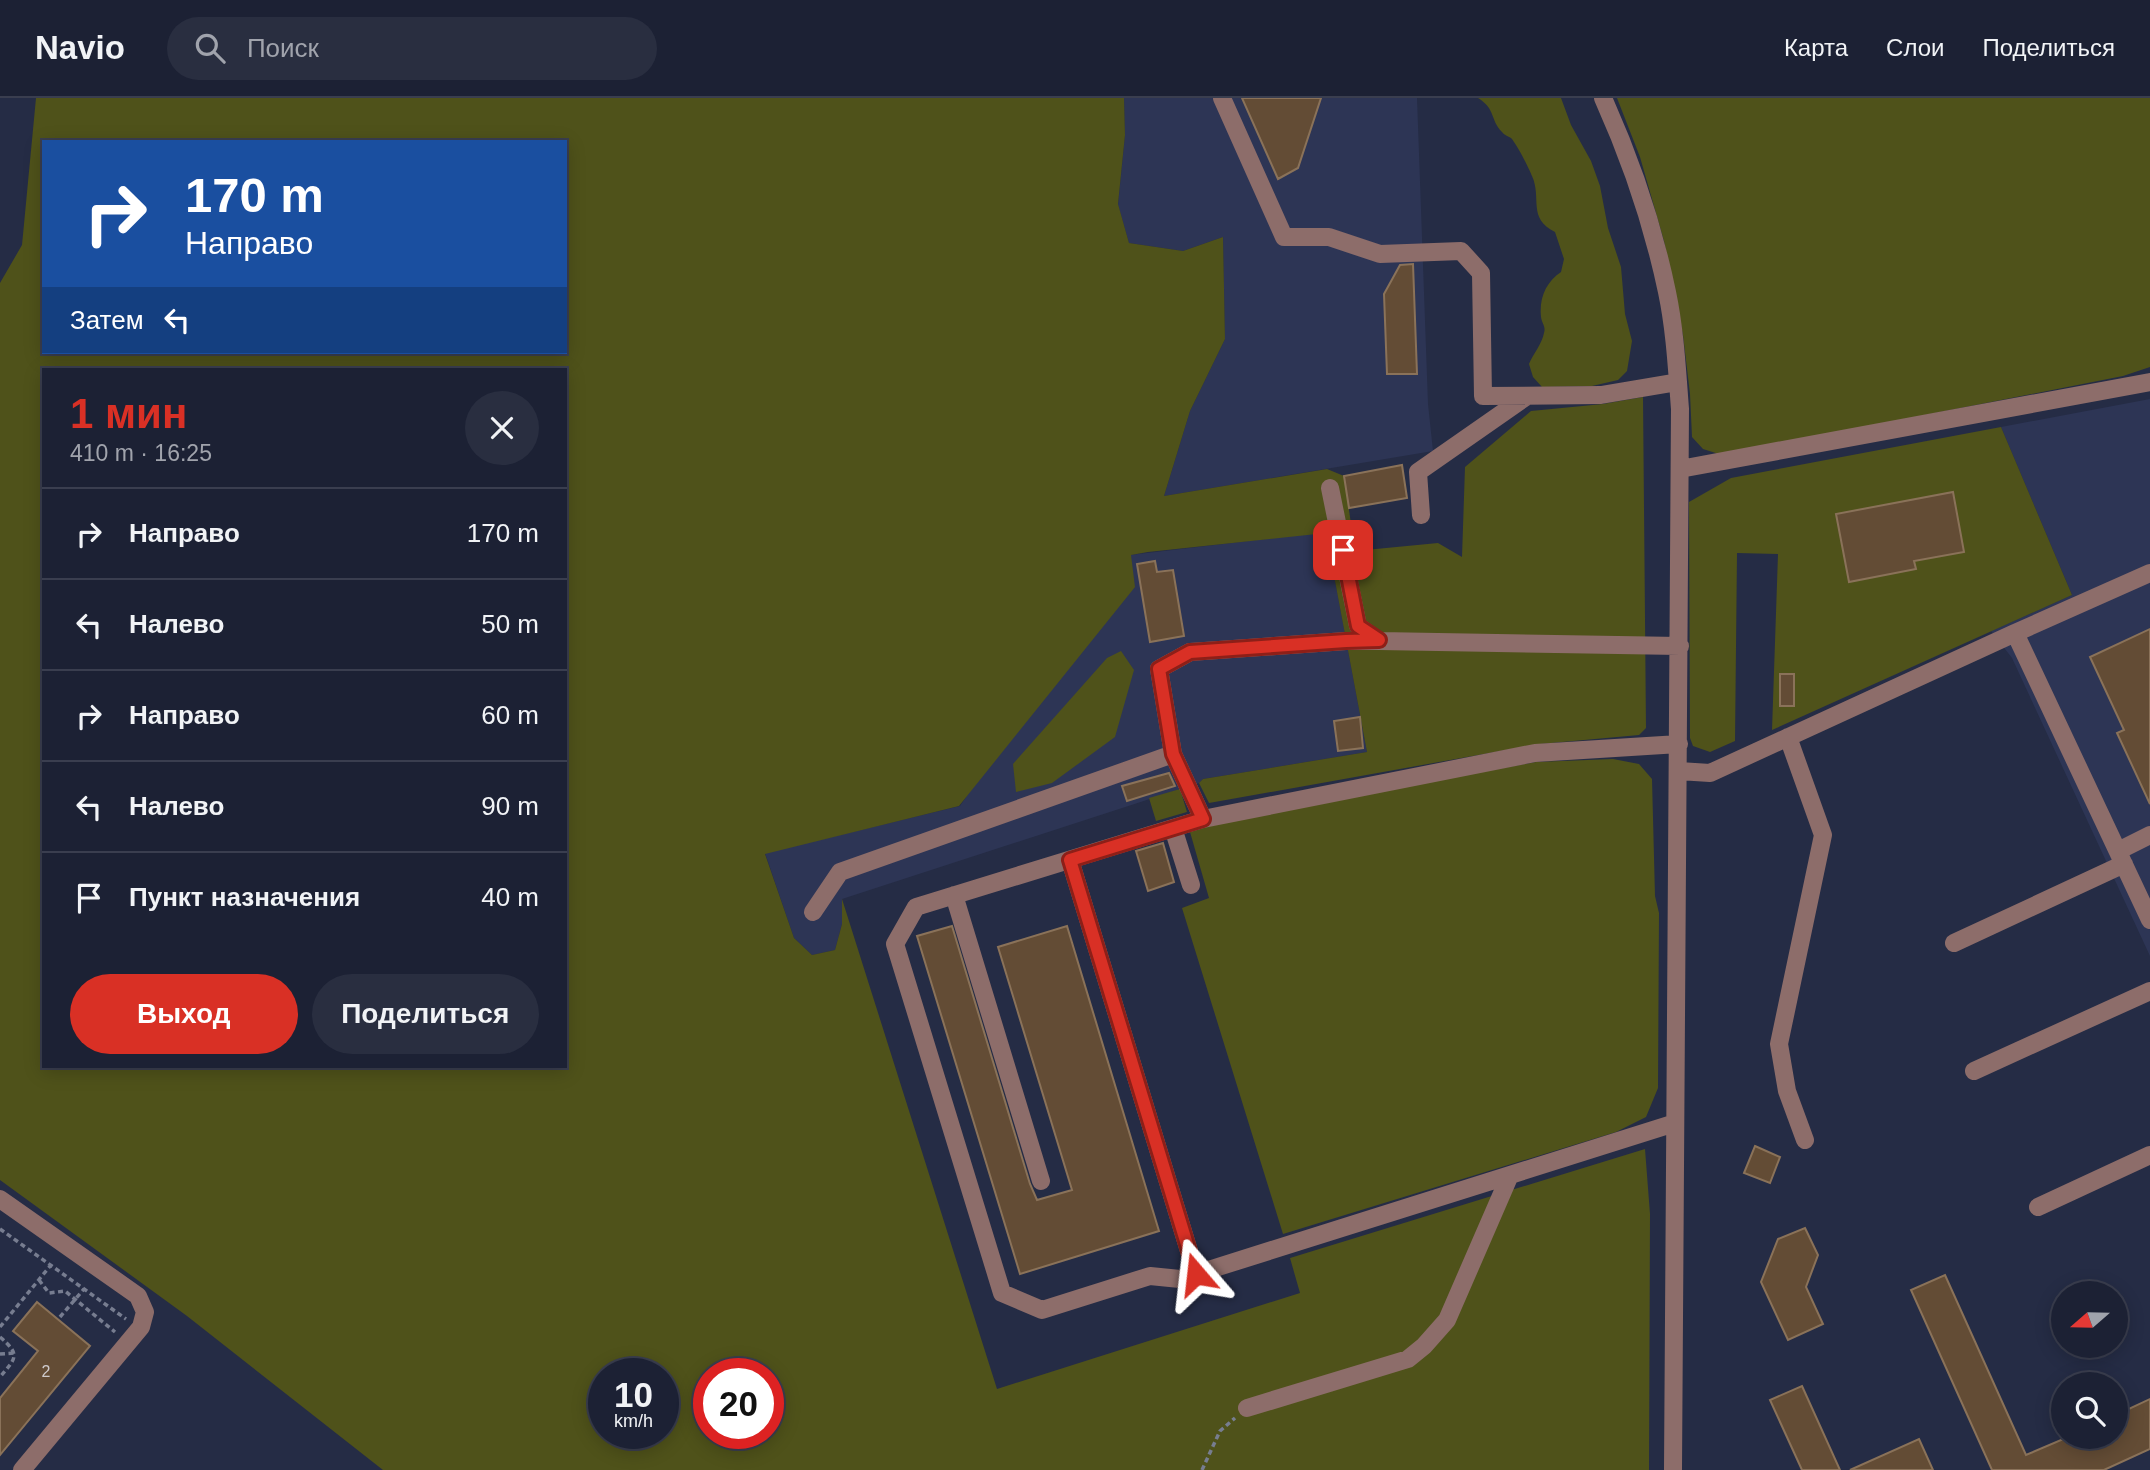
<!DOCTYPE html>
<html lang="ru">
<meta charset="utf-8">
<style>
:root{--surface:#1c2134;--page:#292e40;--text:#f1f3f6;--muted:#a0a3ac;--line:#3a3e4f;--accent:#d93025}
body{margin:0;font-family:Helvetica,sans-serif;background:var(--page);color:var(--text);height:100vh;display:flex;flex-direction:column;font-size:26px;white-space:nowrap}
*{box-sizing:border-box;margin:0}
p{font-size:23px;color:var(--muted)}
.icon{flex:none;width:38px;height:38px;fill:none;stroke:currentColor;stroke-width:2;stroke-linecap:round;stroke-linejoin:round}
.map{position:relative;flex:1;overflow:hidden}
.drawer{position:absolute;left:42px;top:270px;width:525px;height:700px;display:flex;flex-direction:column;background:var(--surface);border-radius:0px;box-shadow:0 4px 18px #0003,0 0 0 2px var(--line)}
.drawer>*{flex:none}
.hud{position:absolute;left:42px;top:42px;width:525px;height:214px;border-radius:0px;box-shadow:0 4px 18px #0003,0 0 0 2px var(--line);background:#1a4fa0;color:#fff;overflow:hidden}
.needle{width:46px;rotate:250deg}
.buttons{position:absolute;left:2051px;top:1183px;display:grid;gap:14px}
.buttons a{display:grid;place-items:center;width:77px;height:77px;border-radius:50%;background:var(--surface);box-shadow:0 4px 18px #0003,0 0 0 2px var(--line);font-size:35px}
.speed{position:absolute;left:588px;top:1260px;display:flex;gap:14px;font-size:35px;font-weight:700;text-align:center}
.speed>*{display:grid;place-content:center;width:91px;height:91px;border-radius:50%;background:var(--surface);box-shadow:0 4px 18px #0003,0 0 0 2px var(--line);line-height:1}
.speed small{font-size:18px;font-weight:400}
.speed .limit{border:10px solid #d22;background:#fff;color:#111}
.pin{position:absolute;display:grid;place-items:center;width:60px;height:60px;color:#fff;margin:-30px;border-radius:14px;box-shadow:0 4px 10px #0006}
.me{position:absolute;width:77px;margin:-38px;rotate:343deg;stroke-linejoin:round;filter:drop-shadow(0 0 5px #0008)}
.turn{display:flex;align-items:center;gap:24px;height:147px;padding:0 28px;font-size:32px}
.turn .icon{width:91px;height:91px;stroke-width:2.5}
.turn b{display:block;font-size:49px;line-height:60px}
.then{display:flex;align-items:center;height:66px;padding:0 28px;background:#0003;gap:14px;font-size:26px}
.round{display:grid;place-items:center;flex:none;width:74px;height:74px;border-radius:37px;background:var(--page)}
.headline{display:flex;align-items:center;justify-content:space-between;height:119px;padding:0 28px}
h1{font-size:42px;font-weight:700;line-height:52px;color:var(--accent)}
.cta{display:flex;gap:14px;margin-top:auto;padding:14px 28px}
.cta a{flex:1;height:80px;border-radius:42px;background:var(--accent);color:#fff;font-size:28px;font-weight:700;line-height:80px;text-align:center}
.cta a+a{background:var(--page);color:var(--text)}
ul{padding:0;list-style:none}
li{display:flex;align-items:center;gap:21px;height:91px;padding:0 28px;border-top:2px solid var(--line)}
li div{flex:1}
li b{display:block;font-size:26px}
li em{font-style:normal}
header{display:flex;align-items:center;gap:42px;box-sizing:border-box;height:98px;padding:0 35px;background:var(--surface);border-bottom:2px solid var(--line)}
header strong{font-size:33px}
nav{display:flex;gap:38px;margin-inline-start:auto;font-size:24px}
.search{width:490px;height:63px;background:var(--page);display:flex;align-items:center;gap:18px;box-sizing:border-box;padding:0 24px;border-radius:38px;color:var(--muted);font-size:26px}
.map>svg:first-child{display:block}
.built{fill:#2d3555}
.green{fill:#4f521a;fill-rule:evenodd}
.building{fill:#634c35;stroke:#8a7259;stroke-width:2}
.lines{fill:none;stroke-linecap:round;stroke-linejoin:round}
.path{stroke:#777d90;stroke-width:3.5;stroke-dasharray:5 3.5;stroke-linecap:butt}
.minor{stroke:#8d6d6a;stroke-width:18}
.route-casing{stroke:#8d1f18;stroke-width:18}
.route{stroke:#d93025;stroke-width:12}
.labels{text-anchor:middle;stroke-width:5;stroke-linejoin:round;paint-order:stroke}
.number-label{font-size:16px;fill:#cecacc}
</style>
<header>
<strong>Navio</strong>
<div class="search"><svg class="icon" aria-label="search" viewBox="0 0 24 24"><circle cx="10" cy="10" r="6"/><path d="M15 15l6 6"/></svg>Поиск</div>
<nav><a>Карта</a><a>Слои</a><a>Поделиться</a></nav>
</header>
<div class="map">
<svg width="2150" height="1372" viewBox="0 0 2150 1372">
<rect width="100%" height="100%" fill="#252c45"/>
<path class="built" d="M1124,0H1417L1428,306L1433,353L1164,398L1190,313L1225,241L1223,139L1183,153L1129,145L1118,107L1125,37Z
M2150,301V858L2012,560L1991,533L2072,497L2001,329Z
M1326,434L1367,654L1203,681L1199,685L842,801V826L835,852L812,857L794,840L765,755L960,708L1130,457Z"/>
<path class="green" d="M36,0H1124L1125,37L1118,106L1129,145L1183,153L1223,139L1225,241L1190,313L1164,398L1327,371L1344,378L1355,453L1438,445L1462,459L1465,369L1531,313L1603,306L1643,299L1646,630L1639,637L1540,646L1209,705L1199,685L1203,681L1367,654L1326,435L1148,454L1131,457L1135,489L959,708L765,756L794,840L812,857L835,852L842,826V801L997,1291L1300,1195L1290,1160L1645,1051L1650,1116L1649,1372H383L187,1218L0,1082V185L22,147ZM44,44H565V254H44ZM44,271H565V968H44ZM604,1276H663V1335H604ZM709,1276H768V1335H709Z
M1478,0H1561L1571,27L1591,63L1600,88L1608,130L1621,169L1625,216L1632,243L1627,273L1618,282L1592,288L1542,289L1533,279L1529,266C1533,256 1542,246 1544,235C1546,228 1542,226 1541,219C1539,200 1546,184 1561,174L1564,161L1555,134C1527,120 1542,100 1532,78C1529,70 1516,45 1511,40C1508,38 1504,37 1502,34C1490,22 1496,11 1478,0Z
M1617,0H2150V269L2123,278L1722,357L1703,351L1692,339L1690,296L1683,237L1664,143L1640,59Z
M2001,329L2072,497L1772,632L1778,456L1737,455L1735,643L1710,654L1693,648L1690,640L1689,404L1731,380Z
M1121,553L1134,572L1115,639L1052,685L1016,694L1013,666L1107,560Z
M1613,661L1639,666L1652,681L1655,798L1659,815L1658,990L1646,1019L1616,1034L1283,1136L1182,810L1209,800L1190,734L1239,719L1536,664Z
M1180,691L1187,714L1156,723L1149,700Z"/>
<path class="building" d="M1242,0H1321L1298,70L1278,81Z
M1413,166L1417,276H1387L1384,196L1400,167Z
M1402,367L1407,400L1349,410L1344,378Z
M1953,394L1964,454L1914,463L1916,471L1849,484L1836,416Z
M1155,463L1157,474L1173,472L1184,538L1150,544L1137,466Z
M2150,531V706L2117,635L2124,632L2090,559Z
M1780,576H1794V608H1780Z
M1360,619L1363,650L1338,653L1334,623Z
M1169,675L1175,688L1127,703L1122,688Z
M1163,745L1174,784L1148,793L1136,753Z
M952,828L1030,1086L1037,1102L1072,1092L998,849L1067,828L1159,1133L1020,1176L917,838Z
M1755,1048L1780,1059L1770,1085L1744,1075Z
M1805,1130L1818,1157L1806,1189L1823,1226L1788,1242L1761,1184L1778,1141Z
M1945,1177L2026,1357L2068,1339H2116V1317L2150,1301V1351L2104,1372H1992L1911,1192Z
M37,1204L90,1248L0,1357V1300L38,1253L13,1233Z
M1802,1288L1840,1372H1802L1770,1302Z
M1919,1341L1933,1372H1850Z"/>
<g class="lines">
<path class="path" d="M0,1131L126,1221
M39,1182L49,1195L65,1193L115,1234
M60,1219L84,1191
M0,1229L51,1167
M0,1239C21,1257 16,1260 0,1279
M0,1256L14,1255
M1202,1372L1220,1333L1235,1320"/>
<path class="minor" d="M1222,0L1284,139H1329L1380,156L1461,153L1481,175L1483,298L1601,297L1678,284
M1603,0C1631,62 1653,127 1667,194C1675,232 1677,272 1680,311L1673,1372
M1680,371L2150,284
M1330,390L1358,528L1379,543L1680,548
M1421,417L1418,374L1527,298
M2015,535L2150,475
M1788,639L1823,737L1779,946L1787,993L1805,1042
M1679,673L1710,675L2015,535L2150,822
M1203,721L1173,656L1159,571L1190,554L1346,543H1379
M1173,730L916,809L895,846L1002,1195L1042,1212L1150,1178L1180,1181L1675,1025
M2118,753L2150,737
M1070,762L1196,1176
M1191,787L1173,730L1203,721L1535,655L1679,646
M954,797L1041,1083
M813,814L840,774L1173,656
M1954,845L2124,766
M1974,973L2150,893
M0,1101L138,1198L145,1214L141,1229L22,1372
M2038,1109L2150,1057
M1247,1310L1408,1261L1424,1248L1447,1222L1510,1077"/>
</g>
<g class="lines">
<defs>
<path id="route" d="M1196,1176L1070,762L1203,721L1173,656L1159,571L1190,554L1346,543L1379,542L1358,528L1343,452"/>
</defs>
<use href="#route" class="route-casing"/>
<use href="#route" class="route"/>
</g>
<g class="labels">
<g class="number-label">
<text x="46" y="1279">2</text>
</g>
</g>
</svg>
<div class="buttons">
<a><svg class="needle" viewBox="-14 -14 28 28"><path d="M0-13l5 13h-10z" fill="#e53935"/><path d="M0 13l5-13h-10z" fill="#a0a3ac"/></svg></a>
<a><svg class="icon" aria-label="search" viewBox="0 0 24 24"><circle cx="10" cy="10" r="6"/><path d="M15 15l6 6"/></svg></a>
</div>
<div class="speed"><div>10<small>km/h</small></div><div class="limit">20</div></div>
<div class="pin" style="left:1343px;top:452px;background:#d93025"><svg class="icon" aria-label="arrive" viewBox="0 0 24 24"><path d="M6 21V4h12l-3 4 3 4H6"/></svg></div>
<svg class="me" style="left:1196px;top:1176px" viewBox="-20 -20 40 40"><path d="M0-17L14 15 0 8-14 15z" fill="#d93025" stroke="#fff" stroke-width="4"/></svg>
<div class="hud">
<div class="turn"><svg class="icon" aria-label="right" viewBox="0 0 24 24"><path d="M7 20v-9h11M14 6l5 5-5 5"/></svg><div><b>170 m</b>Направо</div></div>
<div class="then">Затем<svg class="icon" aria-label="left" viewBox="0 0 24 24"><path d="M17 20v-9H6M10 6l-5 5 5 5"/></svg></div>
</div>
<section class="drawer">
<div class="headline"><div><h1>1 мин</h1><p>410 m · 16:25</p></div><a class="round"><svg class="icon" aria-label="close" viewBox="0 0 24 24"><path d="M6 6l12 12M18 6L6 18"/></svg></a></div>
<ul>
<li><svg class="icon" aria-label="right" viewBox="0 0 24 24"><path d="M7 20v-9h11M14 6l5 5-5 5"/></svg><div><b>Направо</b></div><em>170 m</em></li>
<li><svg class="icon" aria-label="left" viewBox="0 0 24 24"><path d="M17 20v-9H6M10 6l-5 5 5 5"/></svg><div><b>Налево</b></div><em>50 m</em></li>
<li><svg class="icon" aria-label="right" viewBox="0 0 24 24"><path d="M7 20v-9h11M14 6l5 5-5 5"/></svg><div><b>Направо</b></div><em>60 m</em></li>
<li><svg class="icon" aria-label="left" viewBox="0 0 24 24"><path d="M17 20v-9H6M10 6l-5 5 5 5"/></svg><div><b>Налево</b></div><em>90 m</em></li>
<li><svg class="icon" aria-label="arrive" viewBox="0 0 24 24"><path d="M6 21V4h12l-3 4 3 4H6"/></svg><div><b>Пункт назначения</b></div><em>40 m</em></li>
</ul>
<div class="cta"><a>Выход</a><a>Поделиться</a></div>
</section>
</div>
